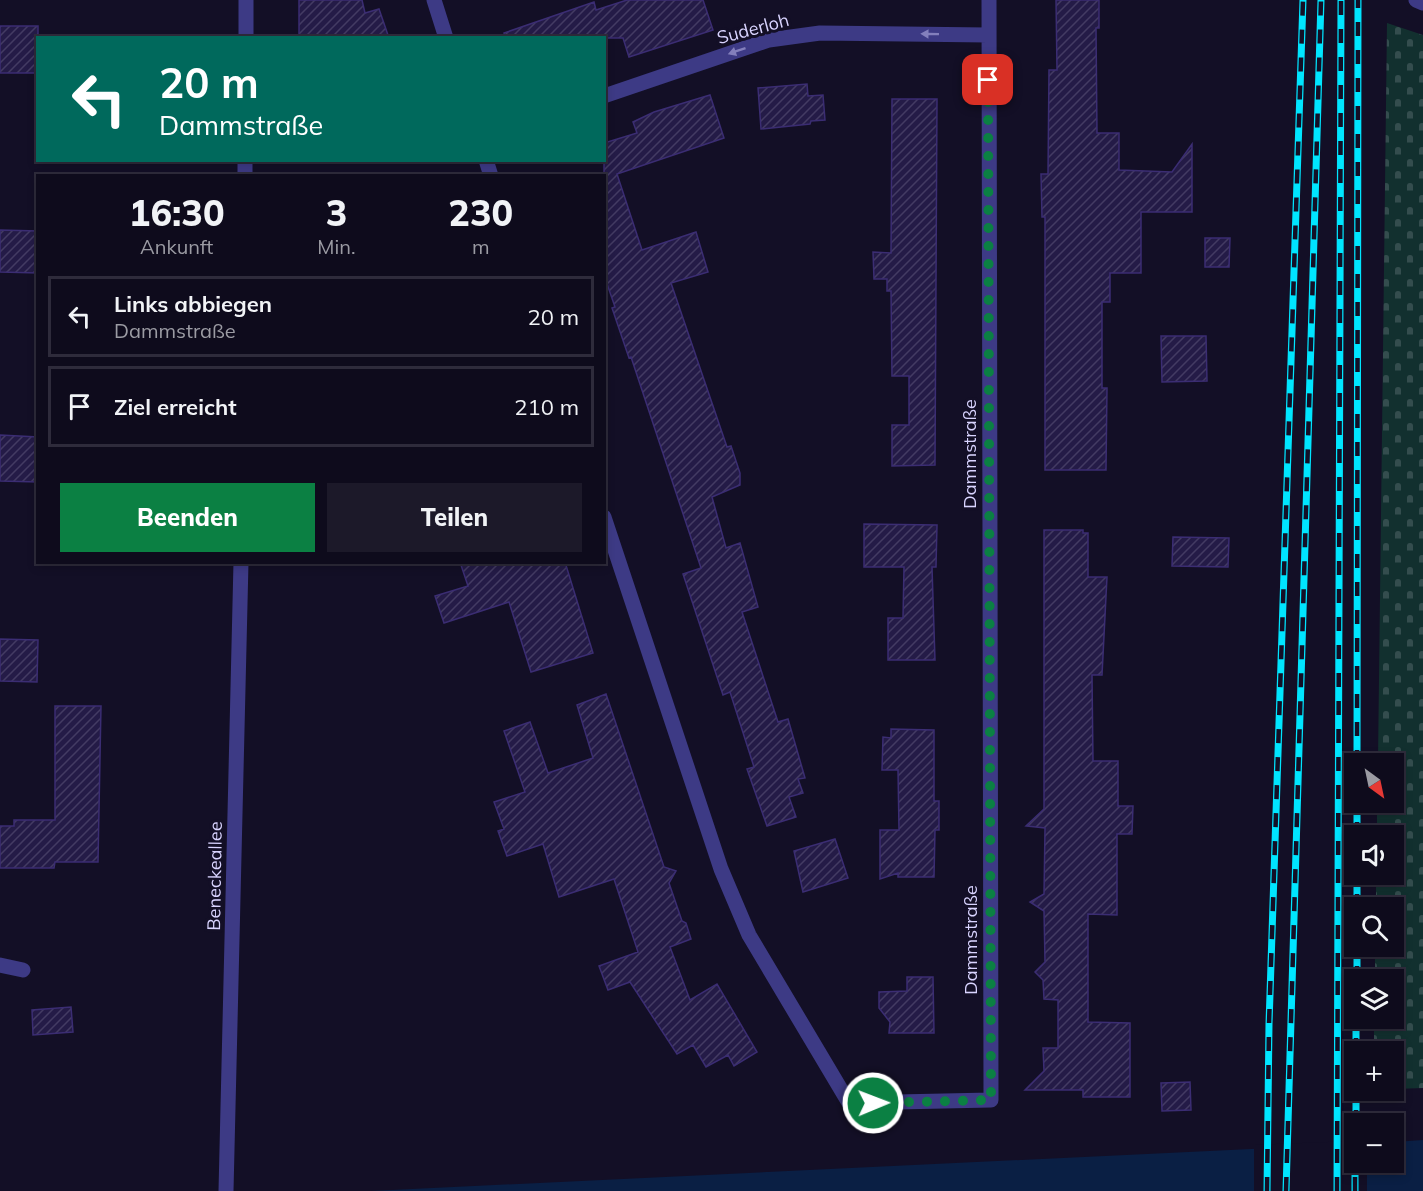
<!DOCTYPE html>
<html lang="de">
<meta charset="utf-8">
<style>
:root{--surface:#0e0b1c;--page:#1c1929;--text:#f1f3f6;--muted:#9b9ba3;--line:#2e2b3b;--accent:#0b8043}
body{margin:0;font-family:Mulish,sans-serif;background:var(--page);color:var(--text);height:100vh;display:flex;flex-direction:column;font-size:22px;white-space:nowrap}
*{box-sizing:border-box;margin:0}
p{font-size:20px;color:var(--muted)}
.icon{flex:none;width:33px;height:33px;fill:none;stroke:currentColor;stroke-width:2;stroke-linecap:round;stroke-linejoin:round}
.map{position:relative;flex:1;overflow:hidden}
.details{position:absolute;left:36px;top:174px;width:570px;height:390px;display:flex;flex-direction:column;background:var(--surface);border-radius:0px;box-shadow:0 3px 9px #0003,0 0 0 2px var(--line)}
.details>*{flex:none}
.hud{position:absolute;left:36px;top:36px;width:570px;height:126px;border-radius:0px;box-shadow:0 3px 9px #0003,0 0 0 2px var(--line);background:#00695c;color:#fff;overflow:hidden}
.needle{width:39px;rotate:147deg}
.buttons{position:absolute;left:1344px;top:753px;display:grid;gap:12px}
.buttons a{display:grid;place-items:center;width:60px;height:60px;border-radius:0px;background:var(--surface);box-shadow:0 3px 9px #0003,0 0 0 2px var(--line);font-size:30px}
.pin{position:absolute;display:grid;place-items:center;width:51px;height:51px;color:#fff;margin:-26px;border-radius:12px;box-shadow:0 3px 9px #0006}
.me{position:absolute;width:66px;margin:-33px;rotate:89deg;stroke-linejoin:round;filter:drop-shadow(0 0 4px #0008)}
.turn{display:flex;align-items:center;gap:21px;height:126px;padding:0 24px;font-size:27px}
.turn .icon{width:78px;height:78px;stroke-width:2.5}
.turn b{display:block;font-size:42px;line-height:51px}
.eta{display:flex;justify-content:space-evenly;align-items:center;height:102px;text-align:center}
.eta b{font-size:36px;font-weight:800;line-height:42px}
.action{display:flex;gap:12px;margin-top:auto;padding:12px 24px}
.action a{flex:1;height:69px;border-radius:0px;background:var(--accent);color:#fff;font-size:24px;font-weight:800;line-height:69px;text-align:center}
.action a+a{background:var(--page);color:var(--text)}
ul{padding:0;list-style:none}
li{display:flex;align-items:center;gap:18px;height:81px;margin:0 12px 9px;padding:0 12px;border:3px solid var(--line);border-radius:0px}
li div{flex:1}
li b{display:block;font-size:22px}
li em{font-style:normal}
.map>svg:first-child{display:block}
.cemetery{fill:url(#cemetery-stones)}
.water{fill:#0a1f44}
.pier{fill:#130f26}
.building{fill:url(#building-hatch);stroke:#3b2d73;stroke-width:1.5}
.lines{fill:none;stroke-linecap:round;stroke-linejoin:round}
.minor{stroke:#3d3a85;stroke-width:15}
.tertiary{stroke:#3d3a85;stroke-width:15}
.rail-casing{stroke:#00e5ff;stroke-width:7}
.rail{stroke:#130f26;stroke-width:4.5;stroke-dasharray:14;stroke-linecap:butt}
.oneway{fill:#837fbc}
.route{stroke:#0b8043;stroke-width:10;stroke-dasharray:0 18}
.labels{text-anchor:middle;stroke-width:6;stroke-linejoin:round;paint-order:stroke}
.street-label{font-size:18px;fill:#d9d4ff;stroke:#130f26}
</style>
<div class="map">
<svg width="1423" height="1191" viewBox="0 0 1423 1191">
<defs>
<pattern id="cemetery-stones" width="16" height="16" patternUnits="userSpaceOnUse" patternTransform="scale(1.5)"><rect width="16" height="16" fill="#12302f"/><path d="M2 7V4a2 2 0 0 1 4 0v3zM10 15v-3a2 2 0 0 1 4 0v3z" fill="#344d4e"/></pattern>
<pattern id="building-hatch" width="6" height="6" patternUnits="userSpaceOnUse" patternTransform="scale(1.5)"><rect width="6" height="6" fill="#241b47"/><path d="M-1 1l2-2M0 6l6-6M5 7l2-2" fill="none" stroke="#433b63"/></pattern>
</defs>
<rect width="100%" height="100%" fill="#130f26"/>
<path class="cemetery" d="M1387,23L1423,35V1088L1394,1089V1052L1374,1051V1019L1394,1018V980L1375,979V947L1394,946V908L1376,907V875L1394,874V836L1377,835V803L1394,802V764L1378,763Z"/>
<path class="water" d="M1423,1140V1191H371L1354,1144V1162H1394V1142Z"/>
<path class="pier" d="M1354,1141V1162L1367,1163V1191H1254V1145Z"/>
<path class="building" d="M299,0H362L365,13L379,9L389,38H299Z
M627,0H703L713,30L629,57L623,38H505L504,33L594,2L596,10Z
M1056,0H1099V28H1096L1097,133H1119V170L1172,172L1192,144V212H1141V273H1110V302H1102V388H1107L1106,470H1045V217H1042L1041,174H1048L1049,70H1057Z
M0,26H38V73H0Z
M807,84L808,96L823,95L825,120L811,121L810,124L761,129L758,88Z
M710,95L724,138L617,174L642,250L696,232L708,272L671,283L727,447L731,446L740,473V485L712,497L726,548L740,543L758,607L742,612L778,722L788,719L805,778L798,779L803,793L789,797L796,817L767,826L747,769L754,767L730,692L723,695L683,574L701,568L631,357L629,358L612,308L615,307L604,275V143L637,133L633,122L654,112Z
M892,99H937L935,465L892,466V425H909V376H892L891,291H887V279H874L873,252L891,253Z
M0,230L38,231V273L0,272Z
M1205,238H1230L1229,267H1205Z
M1161,336H1206L1207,381L1162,382Z
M0,435L38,437V482L0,481Z
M864,524L937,525L936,567H932L935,660H888V618H903L904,567H864Z
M1044,530H1083V533H1088V577H1107L1102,675H1092L1093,761H1118V806H1133L1132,834H1117V915L1088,914V1022L1130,1023V1097H1083V1090H1025L1044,1071L1043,1048H1058V1000L1044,999L1043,980L1035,972L1045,962L1044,911L1030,902L1044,894L1045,828L1026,826L1044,809Z
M1173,537L1229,538L1228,567L1172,566Z
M460,562H565L593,653L531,672L509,602L444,623L435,596L468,586Z
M0,639L38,640L37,682L0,681Z
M606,694L664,867L676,871L669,883L682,921L686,923L691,939L670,947L690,1000L717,984L757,1052L734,1066L728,1055L706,1067L693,1045L677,1054L630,982L608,990L599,966L638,952L614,879L559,897L543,844L507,856L498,831L504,829L494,802L525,792L504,731L530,722L548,773L593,758L577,705Z
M55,706H101L98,862H55L54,868H0V826H14V820H55Z
M891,729L934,730V801H939V830H935L934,877H898V873L880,879V830H899L898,770H882L883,737L891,738Z
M835,839L848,878L803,892L794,851Z
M907,977H933L934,1033H889L890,1022L879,1008V992L907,991Z
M71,1007L73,1032L33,1035L32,1010Z
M1190,1082L1191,1110L1162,1111L1161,1083Z"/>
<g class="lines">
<path class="minor" d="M434,0L446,38
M1416,0L1423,3
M604,96L769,40L820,33L988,35
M486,160L491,176
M604,517L721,869L749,935L849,1103L991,1100L989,0
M0,965L23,970"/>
<path class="tertiary" d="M246,38V0
M245,176V160
M226,1191L241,562"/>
<defs>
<path id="rail" d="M1357,764L1358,0
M1357,836V802
M1357,908V874
M1357,980V946
M1356,1052V1018
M1356,1124V1090
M1267,1191L1269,1024L1303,0
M1286,1191L1321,0
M1337,1191L1341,0
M1355,1191V1162"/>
</defs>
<use href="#rail" class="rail-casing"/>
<use href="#rail" class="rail"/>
</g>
<defs><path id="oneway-solid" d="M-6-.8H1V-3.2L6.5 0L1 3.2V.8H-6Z" transform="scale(1.5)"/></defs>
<g class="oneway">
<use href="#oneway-solid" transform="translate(930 34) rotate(-179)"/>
<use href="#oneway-solid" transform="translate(737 51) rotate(161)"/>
</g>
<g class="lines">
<path class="route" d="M873,1103L991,1100L988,80"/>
</g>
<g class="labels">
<g class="street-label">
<text transform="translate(753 29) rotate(-15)" y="6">Suderloh</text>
<text transform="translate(970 454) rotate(-90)" y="6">Dammstraße</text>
<text transform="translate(215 876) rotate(-89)" y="6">Beneckeallee</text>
<text transform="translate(971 940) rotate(-90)" y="6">Dammstraße</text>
</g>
</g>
</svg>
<div class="buttons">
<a><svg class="needle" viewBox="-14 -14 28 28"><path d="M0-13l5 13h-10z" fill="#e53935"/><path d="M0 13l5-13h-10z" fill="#9b9ba3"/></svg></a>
<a><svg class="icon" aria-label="sound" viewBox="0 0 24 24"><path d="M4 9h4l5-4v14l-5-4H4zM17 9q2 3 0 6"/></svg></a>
<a><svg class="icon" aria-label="search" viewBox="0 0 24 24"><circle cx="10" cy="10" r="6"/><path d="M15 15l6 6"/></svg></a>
<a><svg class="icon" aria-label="layers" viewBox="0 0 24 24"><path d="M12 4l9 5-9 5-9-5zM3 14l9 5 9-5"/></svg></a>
<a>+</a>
<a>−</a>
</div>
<div class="pin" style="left:988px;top:80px;background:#d93025"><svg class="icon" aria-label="arrive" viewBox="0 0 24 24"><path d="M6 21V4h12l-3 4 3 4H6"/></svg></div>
<svg class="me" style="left:873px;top:1103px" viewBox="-20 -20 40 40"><circle r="17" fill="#0b8043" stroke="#fff" stroke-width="3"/><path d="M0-11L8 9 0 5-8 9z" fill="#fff"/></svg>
<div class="hud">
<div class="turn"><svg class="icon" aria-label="left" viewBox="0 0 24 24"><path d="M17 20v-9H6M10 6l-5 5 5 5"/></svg><div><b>20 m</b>Dammstraße</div></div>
</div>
<section class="details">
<div class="eta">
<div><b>16:30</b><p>Ankunft</p></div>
<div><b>3</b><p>Min.</p></div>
<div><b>230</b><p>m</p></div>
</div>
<ul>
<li><svg class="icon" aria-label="left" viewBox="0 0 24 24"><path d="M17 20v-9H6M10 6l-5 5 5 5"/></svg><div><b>Links abbiegen</b><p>Dammstraße</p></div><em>20 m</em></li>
<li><svg class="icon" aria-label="arrive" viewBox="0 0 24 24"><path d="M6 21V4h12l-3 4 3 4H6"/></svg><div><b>Ziel erreicht</b></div><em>210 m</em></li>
</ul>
<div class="action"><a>Beenden</a><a>Teilen</a></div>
</section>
</div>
